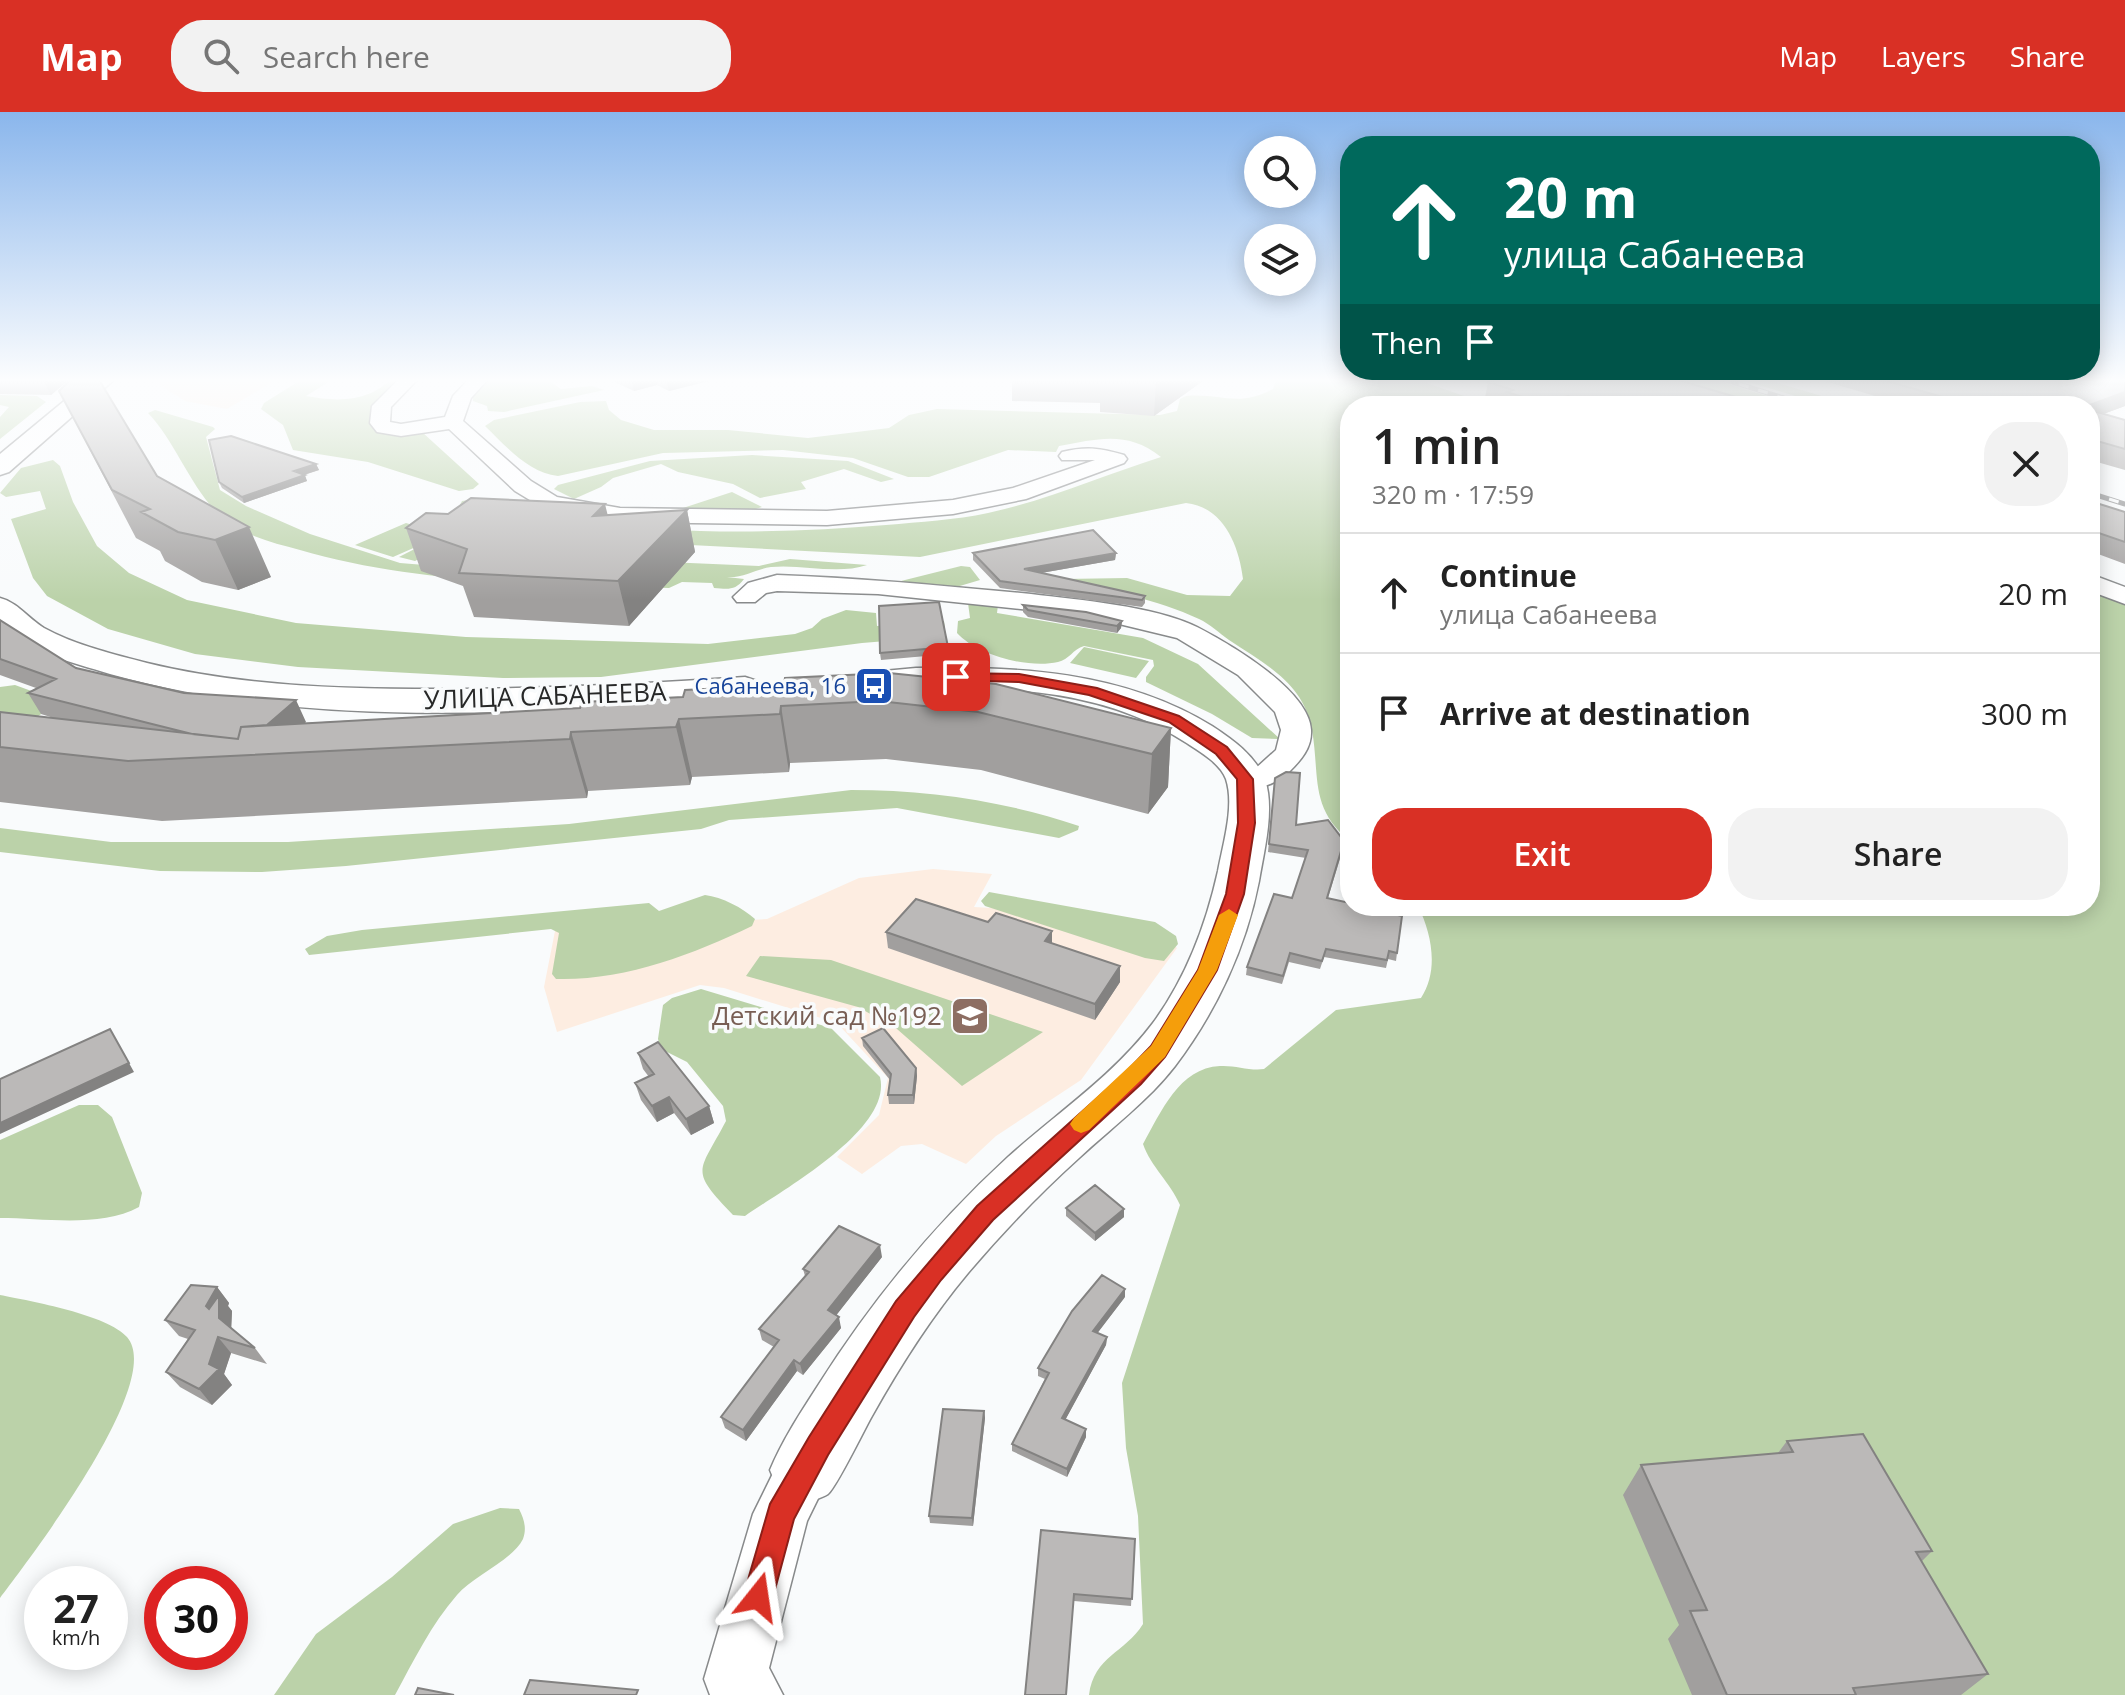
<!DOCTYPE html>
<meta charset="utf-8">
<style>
:root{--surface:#fff;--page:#f2f2f2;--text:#222;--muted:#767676;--line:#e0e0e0;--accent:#d93025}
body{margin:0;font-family:"Open Sans",sans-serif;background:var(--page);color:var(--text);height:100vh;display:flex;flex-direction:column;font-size:30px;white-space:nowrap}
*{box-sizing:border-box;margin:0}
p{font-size:26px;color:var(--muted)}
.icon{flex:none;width:44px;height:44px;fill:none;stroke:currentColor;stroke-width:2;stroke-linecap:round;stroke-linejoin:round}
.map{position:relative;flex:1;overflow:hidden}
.side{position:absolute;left:1340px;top:284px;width:760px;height:520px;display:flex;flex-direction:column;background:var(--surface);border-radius:32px;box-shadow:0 4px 20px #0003}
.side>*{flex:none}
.guide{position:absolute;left:1340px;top:24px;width:760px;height:244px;border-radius:32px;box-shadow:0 4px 20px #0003;background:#00695c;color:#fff;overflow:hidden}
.controls{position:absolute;left:1244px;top:24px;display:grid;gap:16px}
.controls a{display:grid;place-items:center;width:72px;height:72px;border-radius:50%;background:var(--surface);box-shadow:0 4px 20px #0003;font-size:40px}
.speed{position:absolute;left:24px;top:1454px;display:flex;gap:16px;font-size:40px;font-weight:700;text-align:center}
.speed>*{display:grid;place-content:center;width:104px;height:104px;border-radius:50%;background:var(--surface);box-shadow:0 4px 20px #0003;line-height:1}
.speed small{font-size:20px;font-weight:400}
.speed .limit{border:12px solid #d22;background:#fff;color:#111}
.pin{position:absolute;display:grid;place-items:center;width:68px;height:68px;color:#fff;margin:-34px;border-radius:16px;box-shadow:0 4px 12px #0006}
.me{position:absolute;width:88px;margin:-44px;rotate:15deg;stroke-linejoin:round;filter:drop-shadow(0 0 6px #0008)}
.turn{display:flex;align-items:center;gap:28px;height:168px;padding:0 32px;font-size:36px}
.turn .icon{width:104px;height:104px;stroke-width:2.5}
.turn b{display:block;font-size:56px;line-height:68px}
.then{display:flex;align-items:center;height:76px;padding:0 32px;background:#0003;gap:16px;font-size:30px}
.round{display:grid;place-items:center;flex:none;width:84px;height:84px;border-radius:32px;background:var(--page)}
.head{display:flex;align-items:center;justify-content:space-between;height:136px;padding:0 32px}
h1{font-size:48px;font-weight:600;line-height:60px}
.action{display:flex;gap:16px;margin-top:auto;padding:16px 32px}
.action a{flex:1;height:92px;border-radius:32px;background:var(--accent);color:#fff;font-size:32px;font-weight:600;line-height:92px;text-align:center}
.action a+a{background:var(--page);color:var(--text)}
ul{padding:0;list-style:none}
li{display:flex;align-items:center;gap:24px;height:120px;padding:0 32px;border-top:2px solid var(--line)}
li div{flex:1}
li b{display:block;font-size:30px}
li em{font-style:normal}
header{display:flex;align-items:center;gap:48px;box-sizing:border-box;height:112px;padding:0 40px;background:var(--accent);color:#fff}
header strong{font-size:38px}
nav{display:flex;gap:44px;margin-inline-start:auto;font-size:28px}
.search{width:560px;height:72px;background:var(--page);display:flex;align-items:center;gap:20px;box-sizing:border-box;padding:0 28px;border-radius:32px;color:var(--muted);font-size:30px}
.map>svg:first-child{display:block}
.education{fill:#fdede1}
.green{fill:#bbd2a9}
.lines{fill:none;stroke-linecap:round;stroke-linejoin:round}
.street-casing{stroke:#888a8b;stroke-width:3}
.secondary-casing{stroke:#888a8b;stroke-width:3}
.street{fill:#fff;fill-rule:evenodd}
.secondary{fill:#fff;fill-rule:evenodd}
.rail-casing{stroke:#88898a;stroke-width:5}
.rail{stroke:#f9fbfc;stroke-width:3;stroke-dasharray:10;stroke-linecap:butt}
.wall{fill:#a19f9e}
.shaded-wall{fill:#838281}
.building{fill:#bbb9b8;stroke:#838281;stroke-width:2}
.route{fill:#d93025;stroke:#8d1f18;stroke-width:2}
.slow{fill:#f59e0b}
.labels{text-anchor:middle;stroke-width:7;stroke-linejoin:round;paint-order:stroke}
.far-transit-label{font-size:22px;fill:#164399;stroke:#f9fbfc;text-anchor:end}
.street-label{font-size:26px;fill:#272828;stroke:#f9fbfc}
.education-label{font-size:26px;fill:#785e54;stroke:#f9fbfc;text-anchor:end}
</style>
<header>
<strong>Map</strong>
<div class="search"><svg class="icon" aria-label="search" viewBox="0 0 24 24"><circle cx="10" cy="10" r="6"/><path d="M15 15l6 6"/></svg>Search here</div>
<nav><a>Map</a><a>Layers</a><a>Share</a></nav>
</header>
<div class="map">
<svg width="2125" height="1583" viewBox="0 0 2125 1583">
<rect width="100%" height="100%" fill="#f9fbfc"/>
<path class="education" d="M157,266H279L227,297L185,289L161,274Z
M933,757L992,762L974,795L1094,802L1146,810L1177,836L1081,968L996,1024L966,1052L922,1032L901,1034L862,1062L837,1045L879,1003L888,966L837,911L724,876L700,873L557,920L544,875L555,819L767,807L859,766Z"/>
<path class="green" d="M304,266H335L306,284C328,288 350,290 371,281C387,274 387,266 406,266L378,286L371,313L374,318L422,320L479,372L473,377L459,379L368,350L293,338L283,313L261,297L264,291Z
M492,266H557L551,270L561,277L592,274L604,278L504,300L488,299L487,294L473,289V282Z
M1277,266H1413L1492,294H1350V729C1309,696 1320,664 1312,618C1304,571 1265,552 1229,528C1219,521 1210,512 1199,507C1157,487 1108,479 1064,467L1127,466L1187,483L1230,484L1243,467C1239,434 1224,395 1186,391L920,445L671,432L455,402L462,389L481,386L504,397C556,403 609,413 661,417C735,422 812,419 886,413C920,410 955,408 988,401C1048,388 1104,363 1161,345C1127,318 1098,327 1059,334L1056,340L1008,338L929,365H908L853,346L783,338L663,341L558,364C528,361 505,333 485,314L494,308L580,290L606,289L609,298L621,308L654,318H728L808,326L889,316L909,303L937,297L1160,303L1177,299L1180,287L1186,284C1222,281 1238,296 1273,277Z
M1665,266H1709L1799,294H1751L1714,278Z
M1736,266H1761L1855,294H1828Z
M0,283L37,284L46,290L0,327V305L9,295L0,293Z
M155,298L213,315L215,317L206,325L220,378L246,394L310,422L400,451L521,461L667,450L759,454L790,447L867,453C837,463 803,452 771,455C756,457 744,466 727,465L744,467C735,479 728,477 714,476L712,471L682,470L669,476C549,472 415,472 300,438C274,431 248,425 227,409C194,385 177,331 148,301Z
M752,343L848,349L894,367L881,370L844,357L801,370L806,377L760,386L733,372L678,360L661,352L613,366L601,375L574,387L554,377L558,373L650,349Z
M53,348L60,354L73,390L97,434L129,461L187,488L296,511L466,525L708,532L795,522L812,516L822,507L846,498L876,501L877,514L944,509L945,517L935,525L862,531L601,565L503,566L298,555L195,542L108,517L47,484L33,466L11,407L46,397L40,379L6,385L0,381L21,356Z
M732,380L762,395L740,402L685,399L683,396Z
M406,411L444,422L455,428L415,449L399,445L434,427L393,445L355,433Z
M961,454L970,455L980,468L953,476L897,470Z
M2090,479L2125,493V1583H1089C1094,1544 1125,1541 1143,1512L1138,1404L1126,1336L1122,1271L1180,1093C1170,1070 1151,1055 1143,1032C1161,1000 1179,956 1220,954C1235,953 1249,959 1264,957L1336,898L1421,886C1439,859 1432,822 1418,794H2090Z
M968,491L998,493L997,501L1143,526L1198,552L1280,627L1252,626L1212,602L1146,570V565L1154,554L1153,548L1084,534C1073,537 1069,548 1058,550C1028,557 977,543 957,521L958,509L970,506Z
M1084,535L1149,549L1136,566L1070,551Z
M15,573L56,588L55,592L37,605L0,604V575Z
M851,678C929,678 1005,689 1079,714L1078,718L1059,726L897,696L729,708L701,717L346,754L262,760L160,759L0,740V716L111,730H288L569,712Z
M989,780L1155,810L1176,824L1178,832L1164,849L1145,846L985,794L981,789Z
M705,783C722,785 743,796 755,807L752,814C692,843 623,869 556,867L552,862L559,821L551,817L309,843L305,837L327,824L362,818L649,791L659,799Z
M760,844L831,848L1043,920L962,974L897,917L858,895L746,864Z
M701,877L831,916L880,965C893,1017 782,1078 745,1104L733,1103C689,1057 698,1062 726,1009L723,994L687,950L661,937L658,927L663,893L672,886Z
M79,993H98L112,1005L142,1081L139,1095C100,1116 44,1106 0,1106V1028Z
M0,1183C31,1189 108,1203 127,1225C166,1269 30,1446 0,1486Z
M500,1396L519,1397C524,1407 527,1416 523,1427C513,1448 473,1464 457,1483C431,1513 414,1548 395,1583H274L316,1522L392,1465L453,1412Z"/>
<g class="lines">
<defs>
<path id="street" d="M400,266H419L391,295L390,310L401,312L445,305L453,284L470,266H489L471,286L463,309L531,369L557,385L620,396L827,399L953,388L1013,376L1095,348H1062L1059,344L1062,340C1086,334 1101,336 1124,343L1127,347L1124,351L1026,387L953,402L827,413L620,410L543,396L515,379L449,317L401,324L377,320L370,311L372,294Z
M2090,462L2125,475V492L2090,479Z
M777,463C862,466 946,474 1031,482C1080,488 1154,494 1197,515C1230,532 1309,578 1311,618C1312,636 1301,648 1289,660C1274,674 1255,679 1234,674L1229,667L1234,660L1256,656L1276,638L1281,618L1275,600L1238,563L1177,526L1086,504L878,482L777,479L766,481L755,490H737L733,485L748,471Z
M804,1331L824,1339L832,1358L807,1409L769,1556L783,1583H710L704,1567L753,1402L784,1339Z"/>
<path id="secondary" d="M92,266H116L9,360L0,363V342Z
M0,486C17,490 28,506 44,516C75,533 113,542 147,551C241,574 340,577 436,577C539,577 642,572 745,565L757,569L763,576L757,583L745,587C538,600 312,619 110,562C71,550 32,541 0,514Z
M916,556C1017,554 1123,559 1212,614C1232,627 1256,644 1265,668C1275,697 1264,739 1259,769C1246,836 1216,900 1175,954C1148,989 1111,1016 1079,1046C1039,1082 1002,1121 968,1161C931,1205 900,1254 872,1304C864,1318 837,1374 828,1382C822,1386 811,1389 804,1391L780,1382L770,1358C783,1327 801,1300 819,1272C873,1187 934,1113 1008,1045C1057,1001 1113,964 1153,911C1186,866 1206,813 1218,759C1223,732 1235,694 1226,667C1220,651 1199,639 1185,630C1093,570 980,574 874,578L862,575L857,568L862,561Z"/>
</defs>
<use href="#street" class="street-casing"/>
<use href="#secondary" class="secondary-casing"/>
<use href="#street" class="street"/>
<use href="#secondary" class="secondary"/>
<defs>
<path id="rail" d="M1720,266L1809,294
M2090,381L2125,392"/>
</defs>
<use href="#rail" class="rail-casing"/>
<use href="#rail" class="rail"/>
</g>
<path class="wall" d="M0,266H71L51,283L0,282Z
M606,266H721L669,279L657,273L634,279Z
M1007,266H1207L1154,304L1100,300V291L1012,289V267Z
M1484,266H1672L1766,294H1504V292L1485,286L1488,270L1492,269Z
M1814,266H2125V294L2103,302L2125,308V358L2090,348V294H1909Z
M59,279L157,364L271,465L238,478L202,470L165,449L160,439L136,426Z
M316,352L319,358L304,363L307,369L244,391L222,376L219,370Z
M2090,389L2125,400V452L2090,439Z
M687,398L695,440L629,514L474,505L463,474L421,459L406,416L448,402L608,403Z
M973,441H1116L1115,448L1041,461L1145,484V491L1142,495L1000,476L973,448Z
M1023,493L1122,509L1121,516L1117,521L1028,505L1023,500Z
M0,508L76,556L306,610L304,611L580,596L784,574L1171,616L1168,675L1148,702L981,658L886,647L790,651L789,660L692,665L690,673L588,679L587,686L162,709L0,690V600L57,607L41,602L28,581L36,576L0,563Z
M948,535L949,542L881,548L880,541Z
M1275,666L1296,713L1343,737L1328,786L1397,841L1396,849L1388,847L1386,856L1324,845L1320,857L1289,850L1282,872L1246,863L1247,855L1292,786L1306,746L1268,740Z
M886,820L1052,831L1120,870L1095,908L888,836Z
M862,926L916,956L917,964L914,992H889L888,983L890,968L863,934Z
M638,941L709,994L714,1011L691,1023L674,1001L657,1010L641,988L635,971L649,965L643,957Z
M1066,1096L1124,1097V1105L1095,1129L1066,1104Z
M882,1145L836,1203L841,1216L803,1263L797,1259L746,1329L725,1316L721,1305L774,1235L762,1228L759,1217L805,1164L803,1157Z
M217,1175L229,1191L228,1194L232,1199L231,1216L255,1236L267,1252L231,1241L224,1262L232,1273L212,1293L180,1275L166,1260L188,1227L179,1224L165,1208Z
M1125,1185L1097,1221L1107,1225L1106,1233L1065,1308L1086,1317V1325L1067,1365L1012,1339V1332L1045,1267L1038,1264V1256Z
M984,1299L985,1306L973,1414L930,1411L929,1404Z
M1787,1329L1932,1439L1921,1450L1988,1562L1961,1583H1692L1668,1527L1679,1513L1623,1383L1641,1353L1778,1341Z
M1041,1418L1135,1427L1131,1494L1074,1489Z"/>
<path class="shaded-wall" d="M42,266H71L51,283Z
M631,266H656L657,273L634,279Z
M666,266H721L669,279Z
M1160,266H1207L1154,304L1156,269Z
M2125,280V294L2090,307V294H2087Z
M1568,284L1566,294H1543L1544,292Z
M316,352L319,358L297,365L294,359Z
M305,363L307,369L244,391L242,385Z
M605,392L615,433L593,404Z
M687,398L695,440L629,514L618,469Z
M249,415L271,465L238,478L215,428Z
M1116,441L1115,448L1024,464V457Z
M1122,509L1121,516L1117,521V514Z
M296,588L306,610L270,642L243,635Z
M781,594L790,651L789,660L780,602Z
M679,607L692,665L690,673L676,615Z
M1171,616L1168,675L1148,702L1152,642Z
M571,620L588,679L587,686L570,627Z
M1052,819V836L1045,829Z
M1120,854V870L1095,908V892Z
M110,917L134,960L0,1022V1011Z
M916,956L917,964L914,992L913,983Z
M669,985L674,1001L657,1010L652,994Z
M709,994L714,1011L691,1023L686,1007Z
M1124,1097V1105L1095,1129V1121Z
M880,1133L882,1145L831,1210L828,1198Z
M217,1175L229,1191L228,1194L232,1199L231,1222L206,1194Z
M1125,1177V1185L1093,1227V1219Z
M839,1205L841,1216L803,1263L800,1252Z
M218,1225L231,1241L224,1262L232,1273L212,1293L199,1277L209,1252Z
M1107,1225L1106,1233L1062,1314V1306Z
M794,1248L797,1259L746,1329L743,1318Z
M984,1299L985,1306L973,1414L972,1406Z
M1086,1317V1325L1067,1365V1357Z"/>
<path class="building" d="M72,266H98L157,364L249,415L215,428L178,420L141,400L150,397L112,378L59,279Z
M1110,266H1160L1156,269Z
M1502,266H1672L1766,294H1599L1568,284L1544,292L1507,280L1513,278L1488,270Z
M1876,266H2125V280L2087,294H1974Z
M2090,298L2125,308V337L2090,327Z
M231,324L316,352L294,359L305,363L242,385L219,370L209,328Z
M471,386L605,392L593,404L687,398L618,469L459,461L467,437L406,416L426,401L448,402Z
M2090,389L2125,400V430L2090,418Z
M1093,418L1116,441L1024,457L1145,484L1142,488L1000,469L973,441Z
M939,490L948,535L880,541L879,494Z
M1023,493L1086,500L1122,509L1117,514L1028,498Z
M0,508L76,556L184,581L296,588L267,613L241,615L238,627L192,622L28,581L56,567L0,547Z
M889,561L996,572L1171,616L1152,642L978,600L879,589L781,594L780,602L679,607L676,615L571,620L570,627L128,649L0,635V600L238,627L241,615L580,596L582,590L683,585L685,578L784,573L783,576L785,566Z
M1286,660L1300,661L1296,713L1328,708L1344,729L1327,786L1350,791V794H1361L1402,804L1397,841L1389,839L1387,848L1326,837L1322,849L1290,841L1283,864L1247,855L1274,782L1292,786L1308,738L1269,732L1275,666Z
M916,787L988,810L996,801L1052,819L1045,829L1120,854L1095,892L886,820Z
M883,916L916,956L913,983H888L891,962L862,926Z
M110,917L129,951L0,1011V967Z
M658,930L709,994L686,1007L669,985L652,994L635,971L654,962L638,941Z
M1095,1073L1124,1097L1095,1121L1066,1096Z
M839,1114L880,1133L828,1198L839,1205L800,1252L794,1248L743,1318L721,1305L779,1228L759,1217L809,1160L803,1157Z
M1102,1163L1125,1177L1093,1219L1107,1225L1062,1306L1086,1317L1067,1357L1012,1332L1049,1261L1038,1256L1072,1199Z
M191,1173L217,1175L206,1194L209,1197L219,1183V1206L255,1236L218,1225L209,1252L219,1257L199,1277L166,1260L195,1218L165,1208Z
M943,1297L984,1299L972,1406L929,1404Z
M1863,1322L1932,1439L1916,1440L1988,1562L1853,1576L1856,1583H1727L1690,1499L1707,1498L1641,1353L1793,1340L1787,1329Z
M1041,1418L1135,1427L1132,1487L1074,1482L1066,1583H1025Z
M530,1568L638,1578L636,1583H524Z
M418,1576L454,1583H415Z"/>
<linearGradient id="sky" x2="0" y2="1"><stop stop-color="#8ab6ec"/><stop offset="0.55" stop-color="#fcfdfe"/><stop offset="1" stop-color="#fcfdfe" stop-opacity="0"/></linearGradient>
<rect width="2125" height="488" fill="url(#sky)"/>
<path class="route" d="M956,561L1019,562L1097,576L1179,604L1227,635L1253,667L1255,711L1244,782L1217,858L1165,945L1141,972L993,1108L941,1168L914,1205L828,1343L794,1407L773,1485L768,1495L758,1500L747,1495L743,1485L770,1392L809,1325L896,1189L977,1094L1125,961L1151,934L1198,858L1226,782L1238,711L1237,667L1216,642L1169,610L1089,583L1019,570L951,568L949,565Z"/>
<path class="slow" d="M1229,797L1238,803L1217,858L1165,945L1089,1018L1081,1021L1074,1018L1070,1012L1074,1006L1151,934L1198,858L1219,803Z"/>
<defs>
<symbol id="bus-square" viewBox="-11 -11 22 22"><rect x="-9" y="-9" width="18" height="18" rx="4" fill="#1a4fb4" stroke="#f9fbfc"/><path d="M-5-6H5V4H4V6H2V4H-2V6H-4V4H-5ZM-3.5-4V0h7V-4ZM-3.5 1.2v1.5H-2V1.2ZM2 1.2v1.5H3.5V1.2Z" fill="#fff"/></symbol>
<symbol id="school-square" viewBox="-11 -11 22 22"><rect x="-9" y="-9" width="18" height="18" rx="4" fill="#8d6e63" stroke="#f9fbfc"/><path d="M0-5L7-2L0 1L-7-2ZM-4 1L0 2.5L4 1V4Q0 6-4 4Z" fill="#fff"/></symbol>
</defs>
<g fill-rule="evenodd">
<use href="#bus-square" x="852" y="552" width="44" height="44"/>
<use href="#school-square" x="948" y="882" width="44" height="44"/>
</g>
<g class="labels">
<g class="far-transit-label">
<text x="846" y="582">Сабанеева, 16</text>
</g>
<g class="street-label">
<text transform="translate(545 584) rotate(-2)" y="9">УЛИЦА САБАНЕЕВА</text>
</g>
<g class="education-label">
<text x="942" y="913">Детский сад №192</text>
</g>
</g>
</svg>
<div class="controls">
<a><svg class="icon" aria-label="search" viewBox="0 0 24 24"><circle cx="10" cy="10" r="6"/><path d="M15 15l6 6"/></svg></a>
<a><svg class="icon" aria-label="layers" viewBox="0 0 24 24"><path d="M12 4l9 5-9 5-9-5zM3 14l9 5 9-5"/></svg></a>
</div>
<div class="speed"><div>27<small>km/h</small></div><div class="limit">30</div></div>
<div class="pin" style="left:956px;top:565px;background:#d93025"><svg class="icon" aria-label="arrive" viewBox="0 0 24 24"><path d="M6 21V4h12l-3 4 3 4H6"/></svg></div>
<svg class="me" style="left:758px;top:1485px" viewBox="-20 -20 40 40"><path d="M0-17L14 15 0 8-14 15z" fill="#d93025" stroke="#fff" stroke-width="4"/></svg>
<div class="guide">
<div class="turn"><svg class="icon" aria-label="ahead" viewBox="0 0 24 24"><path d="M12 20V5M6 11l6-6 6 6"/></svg><div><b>20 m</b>улица Сабанеева</div></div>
<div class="then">Then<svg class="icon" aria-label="arrive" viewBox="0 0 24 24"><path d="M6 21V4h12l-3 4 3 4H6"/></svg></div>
</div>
<section class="side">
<div class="head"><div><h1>1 min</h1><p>320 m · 17:59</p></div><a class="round"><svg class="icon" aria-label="close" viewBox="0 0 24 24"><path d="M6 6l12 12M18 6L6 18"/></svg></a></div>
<ul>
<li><svg class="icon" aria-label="ahead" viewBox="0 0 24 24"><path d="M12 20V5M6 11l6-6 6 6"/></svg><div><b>Continue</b><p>улица Сабанеева</p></div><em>20 m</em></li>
<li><svg class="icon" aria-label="arrive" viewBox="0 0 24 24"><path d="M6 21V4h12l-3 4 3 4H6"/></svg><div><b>Arrive at destination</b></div><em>300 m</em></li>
</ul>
<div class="action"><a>Exit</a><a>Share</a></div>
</section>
</div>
